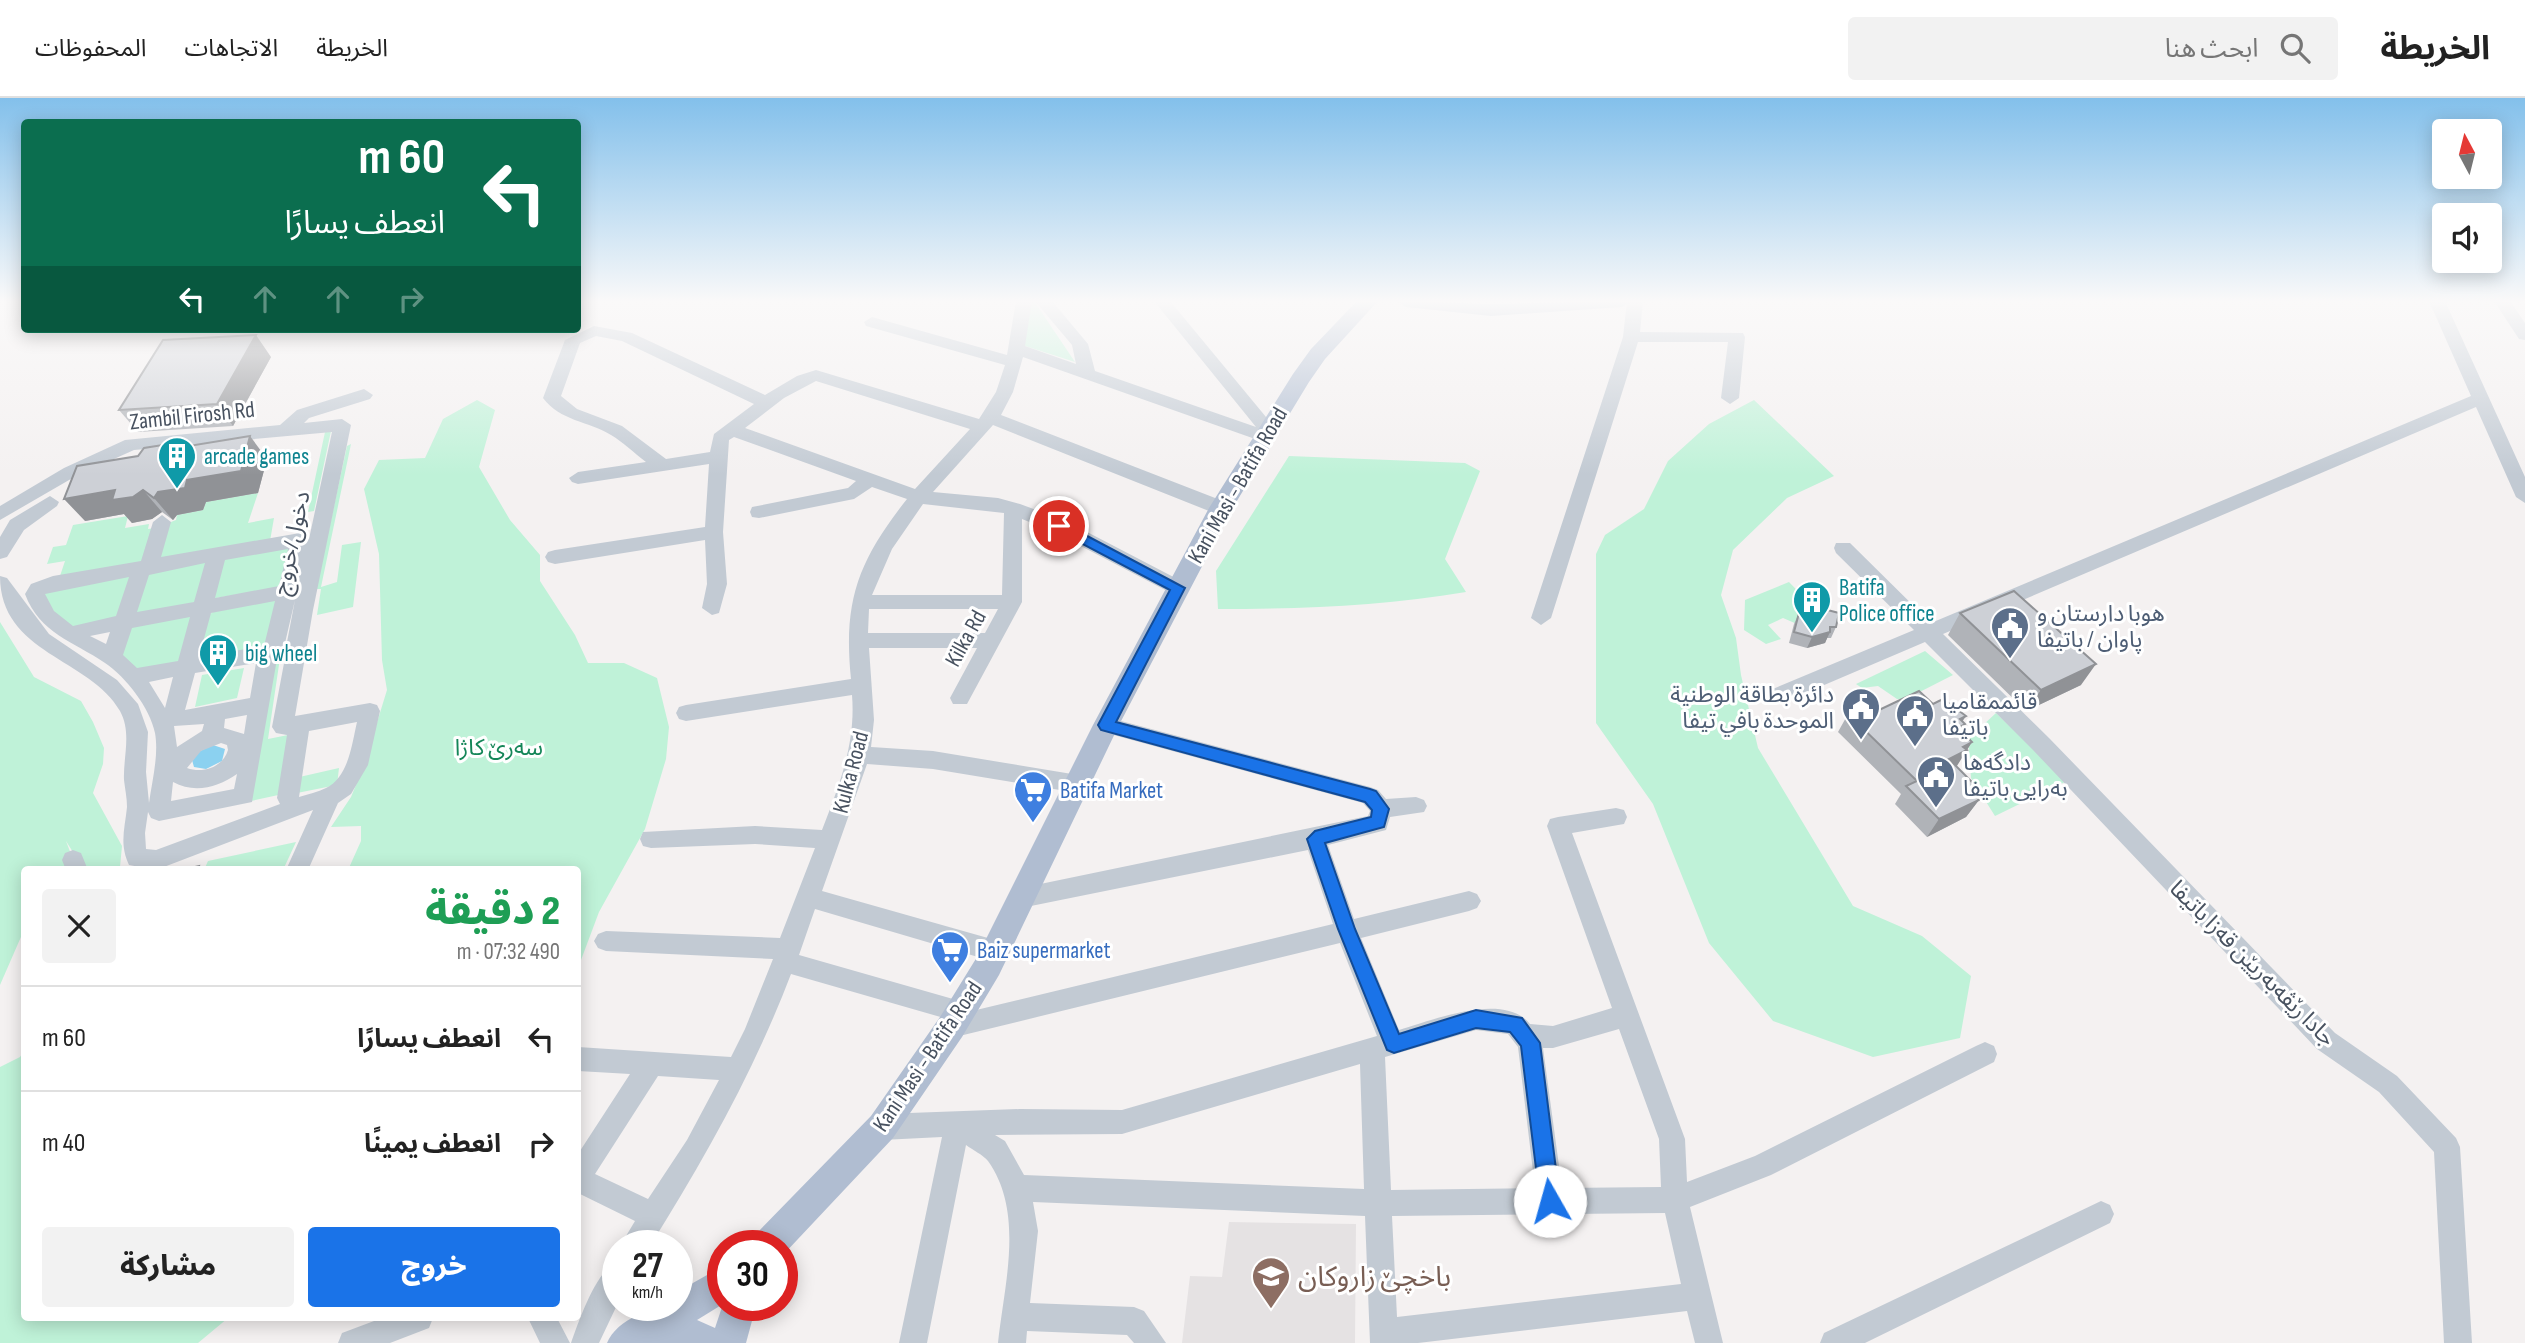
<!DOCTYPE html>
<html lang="ar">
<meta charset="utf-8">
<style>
:root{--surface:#fff;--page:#f2f2f2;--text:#222;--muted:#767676;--line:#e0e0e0;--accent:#1a73e8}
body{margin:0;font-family:"Sofia Sans Condensed","Noto Sans Arabic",sans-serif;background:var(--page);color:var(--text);direction:rtl;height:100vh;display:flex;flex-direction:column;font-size:26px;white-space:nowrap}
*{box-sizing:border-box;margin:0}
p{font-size:23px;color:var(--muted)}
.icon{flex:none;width:38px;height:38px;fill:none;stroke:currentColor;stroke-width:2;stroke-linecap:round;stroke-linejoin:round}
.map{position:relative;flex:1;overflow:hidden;direction:ltr}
.side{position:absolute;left:21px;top:768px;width:560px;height:455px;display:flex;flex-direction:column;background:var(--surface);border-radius:7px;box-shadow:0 4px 18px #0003;direction:rtl}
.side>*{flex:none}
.hud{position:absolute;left:21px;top:21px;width:560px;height:214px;border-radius:7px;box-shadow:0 4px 18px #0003;direction:rtl;background:#0b6e4f;color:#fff;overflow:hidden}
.needle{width:46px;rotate:353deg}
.controls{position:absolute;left:2432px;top:21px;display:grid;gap:14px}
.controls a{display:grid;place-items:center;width:70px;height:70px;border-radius:7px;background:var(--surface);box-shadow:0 4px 18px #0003;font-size:35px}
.speed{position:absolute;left:602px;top:1132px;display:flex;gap:14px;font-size:35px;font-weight:700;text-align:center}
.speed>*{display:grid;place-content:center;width:91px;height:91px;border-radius:50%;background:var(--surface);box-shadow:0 4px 18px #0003;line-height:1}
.speed small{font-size:18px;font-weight:400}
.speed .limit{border:10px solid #d22;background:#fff;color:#111}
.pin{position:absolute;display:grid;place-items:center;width:60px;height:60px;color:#fff;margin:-30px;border:4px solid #fff;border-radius:50%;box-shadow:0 2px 7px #0007}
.me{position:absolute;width:77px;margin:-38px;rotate:353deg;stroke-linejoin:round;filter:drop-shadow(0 0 5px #0008)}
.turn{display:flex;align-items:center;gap:24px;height:147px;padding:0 21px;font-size:32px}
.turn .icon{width:91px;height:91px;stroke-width:2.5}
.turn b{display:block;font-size:49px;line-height:60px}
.lanes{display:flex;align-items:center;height:66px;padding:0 21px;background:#0003;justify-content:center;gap:35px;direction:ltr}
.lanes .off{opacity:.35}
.round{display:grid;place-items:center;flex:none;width:74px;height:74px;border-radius:7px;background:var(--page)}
.overview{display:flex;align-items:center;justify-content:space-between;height:119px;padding:0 21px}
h1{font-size:42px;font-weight:800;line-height:52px;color:#1e9e55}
.primary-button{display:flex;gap:14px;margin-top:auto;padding:14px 21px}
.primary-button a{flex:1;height:80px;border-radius:7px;background:var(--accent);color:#fff;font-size:28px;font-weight:800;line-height:80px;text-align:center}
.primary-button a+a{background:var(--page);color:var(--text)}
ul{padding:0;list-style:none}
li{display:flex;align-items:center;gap:21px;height:105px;padding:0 21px;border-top:2px solid var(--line)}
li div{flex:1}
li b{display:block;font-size:26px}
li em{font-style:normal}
header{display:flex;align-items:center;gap:42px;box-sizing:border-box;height:98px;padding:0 35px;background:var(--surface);border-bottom:2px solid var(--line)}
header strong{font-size:33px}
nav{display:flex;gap:38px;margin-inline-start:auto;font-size:24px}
.search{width:490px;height:63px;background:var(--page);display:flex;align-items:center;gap:18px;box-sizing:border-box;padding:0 24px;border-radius:7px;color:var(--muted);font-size:26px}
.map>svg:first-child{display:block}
.education{fill:#e5e2e3}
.green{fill:#bff2d8}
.water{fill:#8bd1f0}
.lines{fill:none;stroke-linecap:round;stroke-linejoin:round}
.minor{fill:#c2cad3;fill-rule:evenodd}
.major{fill:#b0bdd1;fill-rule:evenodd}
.wall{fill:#b0b3b8}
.shaded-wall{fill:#909296}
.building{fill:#cdd0d6;stroke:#909296;stroke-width:2}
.route{fill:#1a73e8;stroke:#114b97;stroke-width:2}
.labels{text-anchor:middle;stroke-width:6;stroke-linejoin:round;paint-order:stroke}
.street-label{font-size:23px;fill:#485260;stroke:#fff}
.culture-label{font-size:23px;fill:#0d838f;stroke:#fff;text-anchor:start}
.service-label{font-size:23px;fill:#4e5e75;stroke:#fff;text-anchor:start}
.park-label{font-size:23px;fill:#148658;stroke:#fff}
.shop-label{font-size:23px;fill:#366cbe;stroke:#fff;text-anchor:start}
.near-education-label{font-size:28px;fill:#785e54;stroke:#fff;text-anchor:start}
</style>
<header>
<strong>الخريطة</strong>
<div class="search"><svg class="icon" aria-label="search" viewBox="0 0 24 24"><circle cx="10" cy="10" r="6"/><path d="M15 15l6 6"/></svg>ابحث هنا</div>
<nav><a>الخريطة</a><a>الاتجاهات</a><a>المحفوظات</a></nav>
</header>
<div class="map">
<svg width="2525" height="1245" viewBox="0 0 2525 1245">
<rect width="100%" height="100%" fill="#f4f1f1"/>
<path class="education" d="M1229,1124L1356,1126L1355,1245H1182L1190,1178L1222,1179Z"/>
<path class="green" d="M1028,203H1034L1075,264L1022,247Z
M477,302L495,312L479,369L510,422L540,457V483L575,537L588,565H624L657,580L669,629L666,661L645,731L599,814L578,870V772H348L361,743V728L331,729L351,699L363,670L387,592L382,562L379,456L364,391L379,362L425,360L443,321Z
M1754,302L1834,378L1787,400L1733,452L1721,497L1736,540L1741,577L1758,650L1853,808L1922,838L1971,878L1960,940L1873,959L1773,923L1709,845L1653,706L1596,625V456L1605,437L1644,411L1668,363L1709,326Z
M331,333L314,413L308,414L325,334Z
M351,346L321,489L337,484L342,447L361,444L353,509L317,517L321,491H316L347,348Z
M1289,358L1465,365L1480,373L1445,461L1466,494C1384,508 1301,511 1218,511L1216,473Z
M258,395L248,425L274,420L270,443L155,464L166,426L176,422L177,417L203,412L206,404Z
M128,418L125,430L149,426L148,431L155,430L144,466L59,481L65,463L47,466L53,449L66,447L73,427Z
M287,448L291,451L282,489L210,501L219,466L228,459Z
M204,463L208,466L196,504L139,516L135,514L147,476Z
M131,476L119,520L73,529L61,522L42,499L46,494Z
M1789,484L1825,521L1804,529L1783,520L1768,527L1781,541L1766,546L1744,532L1745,502Z
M274,502L278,506L269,545L260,550L201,561L195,558L204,520L213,514Z
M188,517L192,520L181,563L134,572L119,558L128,531L134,526Z
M0,524L34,579L81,603L93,624L104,650L103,666L93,695L122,748L120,769L84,772L66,743L77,772H24V804L22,806L24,832L0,887Z
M1925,553L1953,577L1904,602L1897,601L1878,588L1862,590L1856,586Z
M280,560L268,641L293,636L283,696L251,703L273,561Z
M244,570L237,600L195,609L202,577Z
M1996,615L2067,683L1995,718L1971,680L1968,641Z
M339,670L337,687L292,696L295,680Z
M296,744L283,772H204L208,763Z
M24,953V1220H228L198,1245H0V969L20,959Z"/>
<path class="water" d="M213,647L225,651L222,663L206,671L194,669L192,662L198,654Z"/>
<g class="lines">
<path class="minor" d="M1016,203H1032L1025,248L1076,266L1072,247L1035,203H1052L1088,246L1095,273L1256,329L1154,203H1170L1276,331L1270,342H1258L1023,259L1013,294L1001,317L1228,405L1230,410L1228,415H1214L993,327L933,394L998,400L1020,406L1066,423L1185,485L1188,490L1178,497L1171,495L1052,433L1022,421V504L967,606H953L950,600L977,550H869L874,622L871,649L933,653L1078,677L1086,680L1089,686L1086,692L1078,695L933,671L867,666L822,793L995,842L1003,846L1007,853L1003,860L995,864L815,811L799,857L960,903L969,906L972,913L1333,826L1308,752L1021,810L1013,807L1009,800L1013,793L1021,790L1368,718L1370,713L1363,705L1099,633L1095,627L1099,621L1106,619L1370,689L1378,692L1386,701L1416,699L1424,702L1427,708L1424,714L1390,719L1386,732L1328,747L1354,821L1469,793L1477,796L1481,803L1477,810L1469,813L1361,840L1399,932C1433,922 1504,893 1530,926L1553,928L1612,910L1547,728L1550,721L1558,719L1616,710L1624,712L1627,719L1624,726L1572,735L1685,1041L1687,1084L1755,1058L1976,948L1985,944L1994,948L1997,956L1994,964L1771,1077L1690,1109L1723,1245H1695L1687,1213L1418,1245H1370L1365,1118L1033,1104L1038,1133L1030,1205L1134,1209L1144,1213L1166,1245H1134L1127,1237L1027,1233L1026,1245H998C1004,1187 1025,1115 988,1063C983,1057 973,1052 966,1047L927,1245H899L942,1039L882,1042L873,1038L869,1029L873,1020L882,1016L1020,1011L1122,1012L1377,938L1340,845L951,940L942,937L939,929L944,920L791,876C754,973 705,1060 650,1148H620L635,1123L578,1095V1056L630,976L578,973V949L731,959L745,931L773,861L606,853L598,850L594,843L598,836L606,833L780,840L815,750L755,746L651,750L643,748L640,741L643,734L755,728L822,732C839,688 856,646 852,597L686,623L679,621L676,615L679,609L686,607L851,581C843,503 858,463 907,401L872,389L854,401L759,420L752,419L750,414L752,409L848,390L856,383L734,339L729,342L723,434L727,486L719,515L712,517L702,510L707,486L705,442L555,466L548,464L545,459L548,454L555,452L705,429L709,366L578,386L572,384L569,380L578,374L646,364C634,355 623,344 611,337C588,323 560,323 543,300L565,242L594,228L632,235L765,297L797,278L816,272L979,321L996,294L1005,267L866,228L864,224L872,219L1007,257ZM596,238L622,243L754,306L714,336L710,354L666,361L622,328L577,311L561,298L580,245ZM816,283L970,331L915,391L745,330L784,300ZM923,406L1004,415L1002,497H872L892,451ZM869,511H998L985,535H868ZM1619,931L1659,1041L1661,1089L1562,1090L1543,950H1553ZM1476,932L1508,936L1518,949L1535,1090L1391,1092L1385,959ZM1360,966L1364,1091L1024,1077L1005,1043L995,1037L1122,1036ZM658,978L719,982L687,1042L648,1101L595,1076ZM1665,1115L1681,1186L1397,1219L1392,1118Z
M1627,203H1643L1640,234L1743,235L1745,239L1739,300L1730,306L1721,300L1728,244H1638L1551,520L1541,527L1531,520L1623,239Z
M2429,203H2445L2525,379V405L2516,399L2476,309L1943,536L2049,640L2335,935L2397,978L2456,1040L2460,1049L2472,1245H2444L2434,1054L2379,994L2317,951L2033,652L1925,544L1782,605H1768L1765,599L1768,593L1914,532L1836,455L1834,450L1836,445H1850L1931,525L2471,298Z
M2494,203H2510L2525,225V242L2519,241Z
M364,291L373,297L370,301L309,320L304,325L342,321L351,327L313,512L295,618L370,605L377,607L380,613L368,667L351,696L338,705L308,772H286L313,712L156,772L129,767C119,746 125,730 127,709C127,700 125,691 124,682C123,659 132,635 120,613C90,560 0,556 0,478L7,480L49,536L117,582L138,606L148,634L146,674L149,705C152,683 159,657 155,635C150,610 126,579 105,565C73,543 40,536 25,496L31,486L53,478L141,463L153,424L162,417L171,424L161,459L300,435L309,441L332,334L134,352L76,378L0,422V408L64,370L125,342L280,327L297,312ZM288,451L279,488L215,500L225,462ZM205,465L194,504L137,514L149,477ZM129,479L116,518L73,528L54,513L45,496ZM295,502L287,544L285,545ZM275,503L264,548L199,559L211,515ZM190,519L178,563L137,570L123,557L132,530ZM110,534L106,546L90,538ZM285,560L272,629L276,635L287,637L277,700L280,706L156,752L146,751L145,735L148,714L151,720L159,723L252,704L277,561ZM256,565L250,600L185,612L195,575ZM173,579L165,610L149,584ZM247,617L244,636L224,630L225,621ZM357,624C352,645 349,679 326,690C318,694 308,696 299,699L309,633ZM204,626L202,633L177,649L174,628ZM221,645L227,647L228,652C223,669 203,676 187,670L201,653ZM237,676L234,691L171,703L173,684C195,696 218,689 237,676Z
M50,398L59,404L57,408L24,432L7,459L0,461V439L10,422Z
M73,752L81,755L88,772H66L62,762L65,755Z
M2101,1103L2110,1107L2114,1116L2110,1125L1865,1245H1820L1824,1235Z
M618,1163V1205L599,1245H571C579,1223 596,1172 618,1163Z
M382,1220H433L429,1230L390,1245H338L342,1235Z
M528,1220H557L570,1245H540Z"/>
<path class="major" d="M1357,203H1378L1325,261L1309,284L1232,411L1119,627L999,877L962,939L893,1040L782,1158V1148H751L756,1136L871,1018L940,919L977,859L1093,627L1209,410L1293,276L1311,251Z
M1396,203L1491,206L1632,203L1622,209L1491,218L1406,209Z
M723,1168V1208H756L746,1245H607C617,1221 653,1208 677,1208V1194ZM723,1206L715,1230L697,1222Z"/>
</g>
<path class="wall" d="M271,259L233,328L138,334L119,312Z
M175,345L179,350L267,361L258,395L206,404L203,412L177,417L173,422L162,414L152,421L132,425L124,416L85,423L138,358Z
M1812,508L1836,529L1831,540H1827L1825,545L1807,550L1789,545L1794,526L1799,515L1807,518Z
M1960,515L2081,587L2026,613L1948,537Z
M1933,606L1962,624L1961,633L1972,644L1956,668L1977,689L1972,695L1979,702L1966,719L1927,739L1895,706L1901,696L1838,634L1848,616Z"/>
<path class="shaded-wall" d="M256,237L271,259L233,328L217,306Z
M250,338L267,361L258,395L206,404L203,412L177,417L173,422L154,400L158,394L187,382Z
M115,392H143L162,414L152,421L132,425L124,416L85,423L64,401Z
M1830,534L1825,545L1807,550L1812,539Z
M2096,566L2081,587L2026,613L2041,592Z
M1966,618L1958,630L1965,626L1953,645L1960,621Z
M1972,644L1955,671L1949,661L1963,649Z
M1979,702L1966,719L1927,739L1939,721Z"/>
<path class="building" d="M256,237L217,306L119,312L163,242Z
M250,338L241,373L187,382L185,390L158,394L154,400L143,392L133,399L112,402L115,392L64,401L77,368L138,358L144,350L175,345L177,350Z
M2014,493L2096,566L2041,592L1960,515Z
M1812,508L1839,515L1836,529H1830V534L1812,539L1794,534L1799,515L1809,518Z
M1919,593L1933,606L1943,601L1966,618L1960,621L1965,626L1958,630L1972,644L1963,649L1967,652L1949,661L1977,689L1969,692L1979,702L1939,721L1906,688L1917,683L1848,616L1868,605L1877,613Z
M199,768L198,772H182Z"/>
<linearGradient id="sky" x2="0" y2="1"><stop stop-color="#83c0eb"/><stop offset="0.54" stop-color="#faf9f9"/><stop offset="1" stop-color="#faf9f9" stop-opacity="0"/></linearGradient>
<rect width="2525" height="377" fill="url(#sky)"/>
<path class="route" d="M1059,423L1185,490L1116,624L1370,691L1376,693L1389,711L1384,729L1325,745L1355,831L1399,936L1476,912L1522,920L1540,945L1560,1103L1557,1111L1550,1113L1543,1111L1540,1103L1521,948L1510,934L1476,930L1394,955L1387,952L1338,831L1307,741L1315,733L1371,719L1372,712L1365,704L1101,632L1098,627L1170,492L1054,431V424Z"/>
<defs>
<symbol id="building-pin" viewBox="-11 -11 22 30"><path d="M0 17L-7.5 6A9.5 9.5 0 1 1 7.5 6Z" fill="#0f9aa8" stroke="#fff"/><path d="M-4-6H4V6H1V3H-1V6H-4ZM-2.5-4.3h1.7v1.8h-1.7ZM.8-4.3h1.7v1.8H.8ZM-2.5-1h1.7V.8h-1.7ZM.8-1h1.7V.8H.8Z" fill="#fff"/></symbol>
<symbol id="civic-pin" viewBox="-11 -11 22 30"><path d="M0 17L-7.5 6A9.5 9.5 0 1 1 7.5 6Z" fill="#5c6f8a" stroke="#fff"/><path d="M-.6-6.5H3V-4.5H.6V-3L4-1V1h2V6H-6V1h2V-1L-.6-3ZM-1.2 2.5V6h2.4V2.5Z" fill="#fff"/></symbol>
<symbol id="supermarket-pin" viewBox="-11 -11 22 30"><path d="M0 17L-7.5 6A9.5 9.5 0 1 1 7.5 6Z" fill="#3f7fe0" stroke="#fff"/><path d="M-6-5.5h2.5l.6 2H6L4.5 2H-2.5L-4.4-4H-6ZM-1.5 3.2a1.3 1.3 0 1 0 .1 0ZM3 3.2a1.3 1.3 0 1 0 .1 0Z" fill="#fff"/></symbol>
<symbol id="school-pin" viewBox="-11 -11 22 30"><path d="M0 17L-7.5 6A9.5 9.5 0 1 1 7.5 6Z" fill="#8d6e63" stroke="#fff"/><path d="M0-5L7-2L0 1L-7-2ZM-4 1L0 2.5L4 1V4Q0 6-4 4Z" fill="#fff"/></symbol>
</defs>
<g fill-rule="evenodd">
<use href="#building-pin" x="155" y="336" width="44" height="60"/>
<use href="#building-pin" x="1790" y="480" width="44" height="60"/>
<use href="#civic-pin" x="1988" y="506" width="44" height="60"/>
<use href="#building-pin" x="196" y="533" width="44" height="60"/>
<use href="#civic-pin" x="1839" y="587" width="44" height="60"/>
<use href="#civic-pin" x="1893" y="594" width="44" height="60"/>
<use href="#civic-pin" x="1914" y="655" width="44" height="60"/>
<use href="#supermarket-pin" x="1011" y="670" width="44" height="60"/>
<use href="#supermarket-pin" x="928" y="830" width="44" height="60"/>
<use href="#school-pin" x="1249" y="1156" width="44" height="60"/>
</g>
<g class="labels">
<g class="street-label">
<text transform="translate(192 317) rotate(-6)" y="8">Zambil Firosh Rd</text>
<text transform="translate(1237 387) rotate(-60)" y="8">Kani Masi - Batifa Road</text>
<text transform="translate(291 445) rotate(-78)" y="8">دخول/خروج</text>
<text transform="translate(965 540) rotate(-61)" y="8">Kilka Rd</text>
<text transform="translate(850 674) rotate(-75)" y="8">Kulka Road</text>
<text transform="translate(2253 865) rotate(45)" y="8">جادا رێڤه‌به‌ريێن قه‌زا باتيفا</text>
<text transform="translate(927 958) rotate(-56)" y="8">Kani Masi - Batifa Road</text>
</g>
<g class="culture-label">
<text x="204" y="366">arcade games</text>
<text x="1839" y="497">Batifa<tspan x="1839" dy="26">Police office</tspan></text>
<text x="245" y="563">big wheel</text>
</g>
<g class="service-label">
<text x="2037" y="523">هوبا دارستان و<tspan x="2037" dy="26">پاوان / باتيفا</tspan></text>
<text x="1834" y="604" text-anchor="end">دائرة بطاقة الوطنية<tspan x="1834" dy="26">الموحدة بافي تيفا</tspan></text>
<text x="1942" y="611">قائممقاميا<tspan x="1942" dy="26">باتيفا</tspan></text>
<text x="1963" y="672">دادگه‌ها<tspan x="1963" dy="26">به‌رايى باتيفا</tspan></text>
</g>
<g class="park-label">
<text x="499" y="657">سەرێ کاژا</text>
</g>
<g class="shop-label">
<text x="1060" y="700">Batifa Market</text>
<text x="977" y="860">Baiz supermarket</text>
</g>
<g class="near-education-label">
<text x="1298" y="1188">باخچێ زاروکان</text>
</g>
</g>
</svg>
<div class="controls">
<a><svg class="needle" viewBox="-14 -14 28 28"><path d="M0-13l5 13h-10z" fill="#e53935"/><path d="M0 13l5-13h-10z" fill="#767676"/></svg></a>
<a><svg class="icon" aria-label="sound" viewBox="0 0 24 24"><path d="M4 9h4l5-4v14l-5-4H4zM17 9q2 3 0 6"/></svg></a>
</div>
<div class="speed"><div>27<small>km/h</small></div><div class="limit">30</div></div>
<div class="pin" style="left:1059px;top:428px;background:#d93025"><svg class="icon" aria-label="arrive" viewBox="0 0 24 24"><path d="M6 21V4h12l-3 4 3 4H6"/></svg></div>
<svg class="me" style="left:1550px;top:1103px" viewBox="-20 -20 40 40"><circle r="19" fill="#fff"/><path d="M0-13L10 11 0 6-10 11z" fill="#1a73e8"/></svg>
<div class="hud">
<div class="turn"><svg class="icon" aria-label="left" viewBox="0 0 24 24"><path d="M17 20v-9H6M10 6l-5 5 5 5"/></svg><div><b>60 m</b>انعطف يسارًا</div></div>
<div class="lanes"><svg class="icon" aria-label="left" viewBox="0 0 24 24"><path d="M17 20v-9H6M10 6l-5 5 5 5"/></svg><svg class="icon off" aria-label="ahead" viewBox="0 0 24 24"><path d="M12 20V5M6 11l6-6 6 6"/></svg><svg class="icon off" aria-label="ahead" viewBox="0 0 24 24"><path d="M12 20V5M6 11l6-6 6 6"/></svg><svg class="icon off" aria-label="right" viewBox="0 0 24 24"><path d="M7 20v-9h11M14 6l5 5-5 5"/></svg></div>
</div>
<section class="side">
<div class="overview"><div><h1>2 دقيقة</h1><p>490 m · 07:32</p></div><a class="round"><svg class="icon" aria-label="close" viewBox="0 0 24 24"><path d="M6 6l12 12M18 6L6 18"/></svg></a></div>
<ul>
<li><svg class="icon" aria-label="left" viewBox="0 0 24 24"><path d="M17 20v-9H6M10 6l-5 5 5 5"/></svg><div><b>انعطف يسارًا</b></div><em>60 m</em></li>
<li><svg class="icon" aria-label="right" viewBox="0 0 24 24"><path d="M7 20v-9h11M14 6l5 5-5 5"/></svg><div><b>انعطف يمينًا</b></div><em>40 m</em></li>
</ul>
<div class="primary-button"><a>خروج</a><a>مشاركة</a></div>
</section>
</div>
